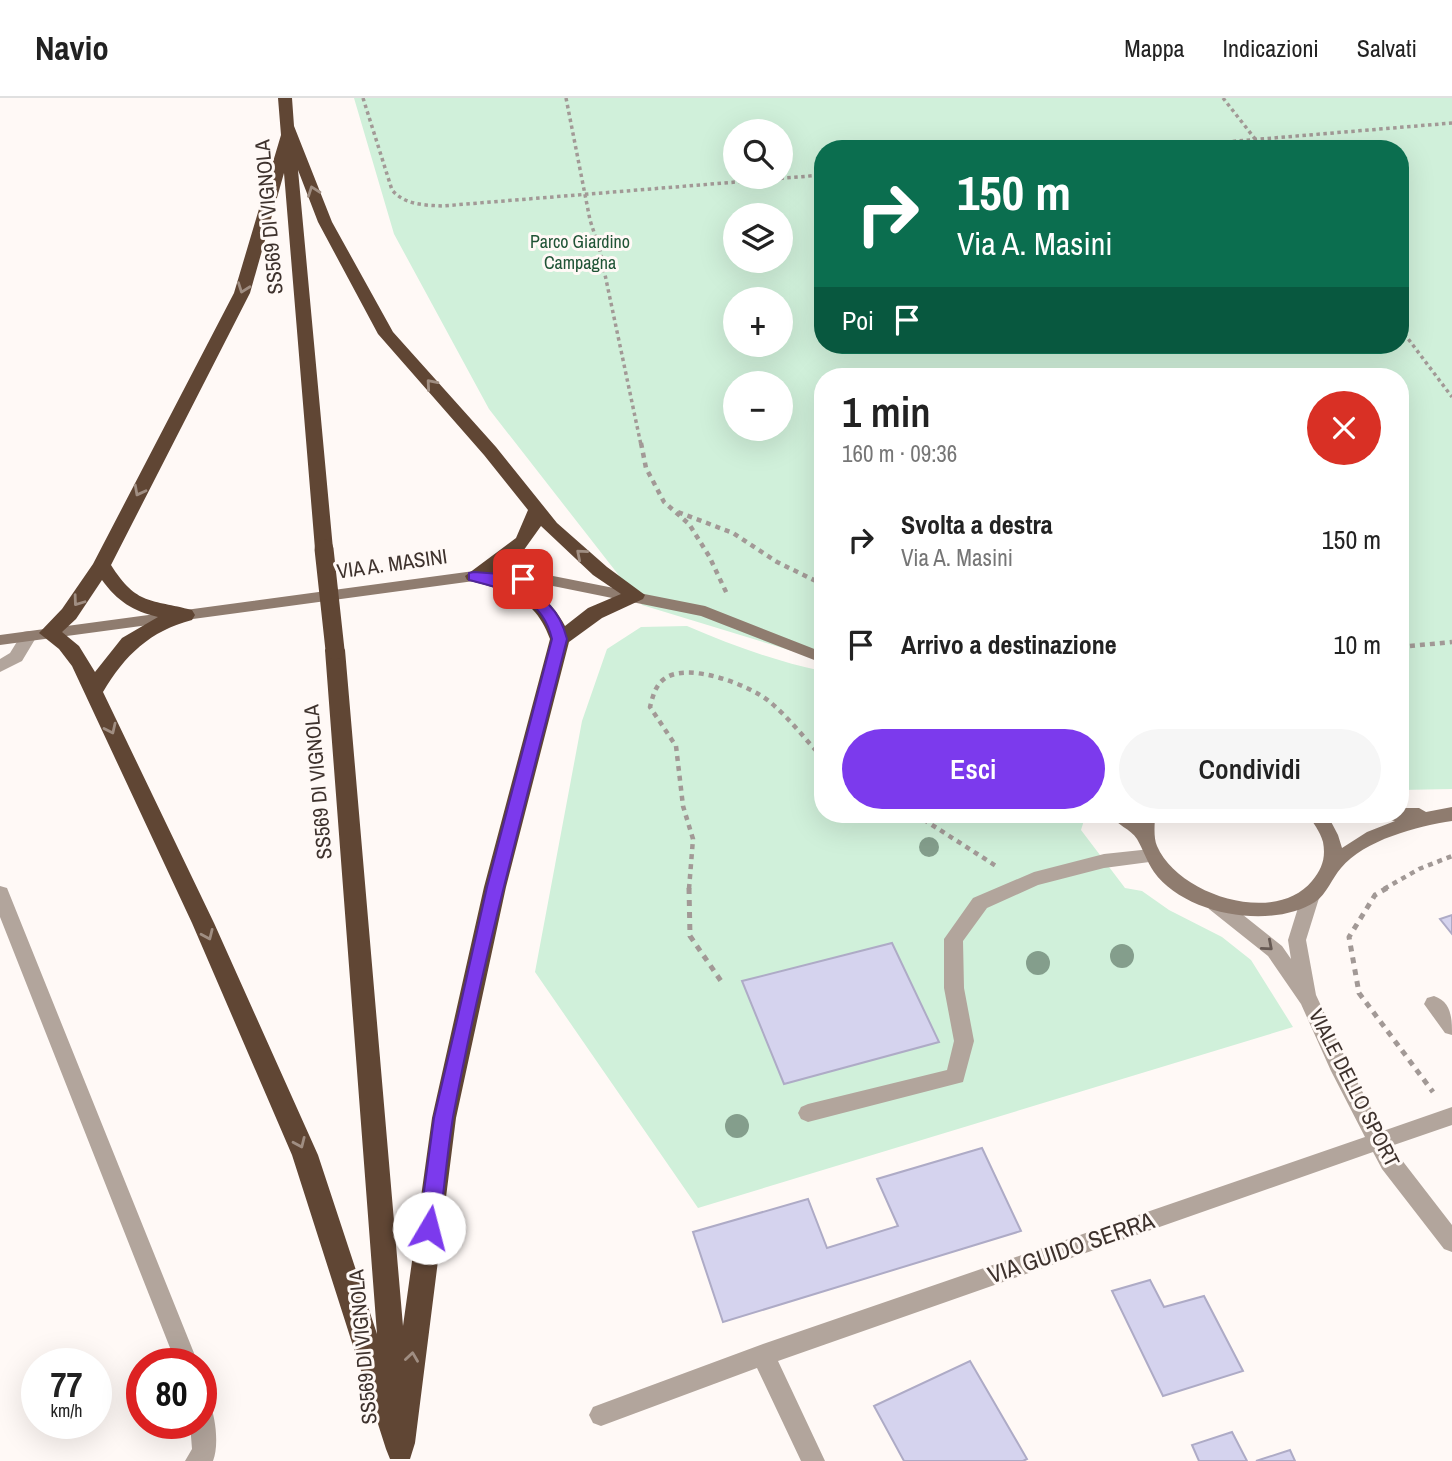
<!DOCTYPE html>
<html lang="it">
<meta charset="utf-8">
<style>
:root{--surface:#fff;--page:#f6f6f6;--text:#222;--muted:#767676;--line:#e0e0e0;--accent:#7c3aed}
body{margin:0;font-family:"Archivo Narrow",sans-serif;background:var(--page);color:var(--text);height:100vh;display:flex;flex-direction:column;font-size:26px;white-space:nowrap}
*{box-sizing:border-box;margin:0}
p{font-size:23px;color:var(--muted)}
.icon{flex:none;width:38px;height:38px;fill:none;stroke:currentColor;stroke-width:2;stroke-linecap:round;stroke-linejoin:round}
.map{position:relative;flex:1;overflow:hidden}
.drawer{position:absolute;left:814px;top:270px;width:595px;height:455px;display:flex;flex-direction:column;background:var(--surface);border-radius:28px;box-shadow:0 7px 28px #0002}
.drawer>*{flex:none}
.guide{position:absolute;left:814px;top:42px;width:595px;height:214px;border-radius:28px;box-shadow:0 7px 28px #0002;background:#0b6e4f;color:#fff;overflow:hidden}
.controls{position:absolute;left:723px;top:21px;display:grid;gap:14px}
.controls a{display:grid;place-items:center;width:70px;height:70px;border-radius:50%;background:var(--surface);box-shadow:0 7px 28px #0002;font-size:35px}
.speed{position:absolute;left:21px;top:1250px;display:flex;gap:14px;font-size:35px;font-weight:700;text-align:center}
.speed>*{display:grid;place-content:center;width:91px;height:91px;border-radius:50%;background:var(--surface);box-shadow:0 7px 28px #0002;line-height:1}
.speed small{font-size:18px;font-weight:400}
.speed .limit{border:10px solid #d22;background:#fff;color:#111}
.pin{position:absolute;display:grid;place-items:center;width:60px;height:60px;color:#fff;margin:-30px;border-radius:14px;box-shadow:0 4px 10px #0006}
.me{position:absolute;width:77px;margin:-38px;rotate:8deg;stroke-linejoin:round;filter:drop-shadow(0 0 5px #0008)}
.turn{display:flex;align-items:center;gap:24px;height:147px;padding:0 28px;font-size:32px}
.turn .icon{width:91px;height:91px;stroke-width:2.5}
.turn b{display:block;font-size:49px;line-height:60px}
.then{display:flex;align-items:center;height:66px;padding:0 28px;background:#0003;gap:14px;font-size:26px}
.round{display:grid;place-items:center;flex:none;width:74px;height:74px;border-radius:37px;background:var(--page)}
.head{display:flex;align-items:center;justify-content:space-between;height:119px;padding:0 28px}
h1{font-size:42px;font-weight:600;line-height:52px}
.primary-button{display:flex;gap:14px;margin-top:auto;padding:14px 28px}
.primary-button a{flex:1;height:80px;border-radius:42px;background:var(--accent);color:#fff;font-size:28px;font-weight:600;line-height:80px;text-align:center}
.primary-button a+a{background:var(--page);color:var(--text)}
ul{padding:0;list-style:none}
li{display:flex;align-items:center;gap:21px;height:105px;padding:0 28px}
li div{flex:1}
li b{display:block;font-size:26px}
li em{font-style:normal}
header{display:flex;align-items:center;gap:42px;box-sizing:border-box;height:98px;padding:0 35px;background:var(--surface);border-bottom:2px solid var(--line)}
header strong{font-size:33px}
nav{display:flex;gap:38px;margin-inline-start:auto;font-size:24px}
.map>svg:first-child{display:block}
.green{fill:#d0f0da;fill-rule:evenodd}
.building{fill:#d5d3ee;stroke:#aeabc6;stroke-width:2}
.lines{fill:none;stroke-linecap:round;stroke-linejoin:round}
.path-far2{stroke:#a29996;stroke-width:3.5;stroke-dasharray:3.5 3.5;stroke-linecap:butt}
.path-far1{stroke:#a29996;stroke-width:4.5;stroke-dasharray:5 5;stroke-linecap:butt}
.path{stroke:#a29996;stroke-width:5;stroke-dasharray:6 6;stroke-linecap:butt}
.lane{fill:#b2a59c;fill-rule:evenodd}
.street{fill:#b2a59c;fill-rule:evenodd}
.secondary{fill:#8f7c6f;fill-rule:evenodd}
.highway{fill:#604634;fill-rule:evenodd}
.highway-bridge{stroke:#604634;stroke-width:19}
.tree{fill:#849e8c}
.oneway{stroke:#a08e82}
.oneway2{stroke:#675a54}
.route{fill:#7c3aed;stroke:#51269a;stroke-width:2}
.labels{text-anchor:middle;stroke-width:6;stroke-linejoin:round;paint-order:stroke}
.far-park-label{font-size:18px;fill:#205436;stroke:#fff9f6}
.street-label{font-size:21px;fill:#3e322d;stroke:#fff9f6}
.near-street-label{font-size:24px;fill:#3e322d;stroke:#fff9f6}
</style>
<header>
<strong>Navio</strong>
<nav><a>Mappa</a><a>Indicazioni</a><a>Salvati</a></nav>
</header>
<div class="map">
<svg width="1452" height="1363" viewBox="0 0 1452 1363">
<rect width="100%" height="100%" fill="#fff9f6"/>
<path class="green" d="M354,0H1452V691L1400,692V278H822V562L642,507L489,311L394,136ZM735,33H780V79H735ZM822,51H1400V247H822ZM735,117H780V163H735ZM735,201H780V247H735ZM735,285H780V331H735Z
M687,528C731,547 775,563 822,573V716H1081L1085,719L1081,732L1125,790L1142,793L1169,812L1222,839L1251,862L1293,929L698,1110L535,874L582,623L607,551L641,529Z"/>
<path class="building" d="M1452,817V836L1440,821Z
M892,845L939,944L784,986L742,883Z
M982,1050L1021,1133L723,1224L693,1134L808,1101L827,1150L898,1128L877,1081Z
M1150,1182L1164,1209L1204,1198L1243,1273L1163,1298L1112,1193Z
M970,1263L1027,1361L1023,1363H904L874,1308Z
M1232,1334L1247,1363H1199L1192,1347Z
M1290,1352L1295,1363H1256Z"/>
<g class="lines">
<path class="path-far2" d="M363,0L392,92C405,107 424,107 442,108L822,77
M566,0L590,122L600,153L641,347
M1223,0L1263,51
M1142,51L1452,25
M1400,230L1452,299"/>
<path class="path-far1" d="M641,345L646,370L664,404L689,426L709,458L727,496
M678,414L733,435L777,464L822,486
M1400,549L1452,544
M915,716L996,768
M689,791L693,741L683,708L676,648L650,609C653,598 655,588 664,581C687,563 750,587 770,604C789,620 805,641 822,659
M1384,791L1419,771L1452,758"/>
<path class="path" d="M689,790L690,838L721,883
M1387,790L1375,797L1349,839L1359,895L1433,994"/>
<path class="lane" d="M29,533L37,538L22,563L0,574V561L10,555L23,534Z
M1151,751L1157,753L1160,758L1157,763L1104,770L1038,787L987,810L963,843L964,890L974,943L963,984L808,1024L801,1021L798,1015L801,1009L808,1006L947,972L954,943L944,890V841L973,800L1034,774L1104,756Z
M0,788L7,790L9,795L198,1265H176L0,819Z
M201,1301L209,1304C216,1319 219,1348 213,1363H185L192,1351L190,1325H201Z"/>
<path class="street" d="M1311,790L1318,792L1320,797L1306,842L1316,897L1350,970L1383,1033L1452,1009V1027L1391,1048L1452,1127V1154L1444,1151L1382,1071L1373,1054L778,1263L825,1363H801L757,1270L601,1328L593,1325L589,1317L593,1309L601,1306L763,1246L1365,1039L1331,973L1301,906L1268,858L1209,811L1207,806L1209,801L1216,799L1223,801L1282,848L1291,861L1288,842L1302,797L1304,792Z
M1434,898C1452,904 1452,921 1452,937L1445,935L1424,906L1427,900Z"/>
<path class="secondary" d="M474,473L548,477L705,508L822,554V565L701,518L548,487L474,483L0,547V537Z
M1452,709V723C1418,728 1364,742 1341,770C1332,780 1327,796 1315,804C1271,832 1185,817 1154,774C1147,764 1143,751 1137,741C1131,731 1116,727 1110,716H1131L1137,721V716H1155C1155,725 1153,739 1157,748C1178,797 1275,828 1312,783C1322,771 1326,760 1323,744C1320,733 1313,725 1308,716H1327L1338,737L1342,750L1367,734L1395,723L1380,721L1377,716H1400V710H1419L1426,714Z"/>
<path class="highway" d="M278,0H292L294,28L332,124L393,234L496,349L557,425L607,469L645,497L643,501L602,520L569,544L506,789L456,1020L415,1345L410,1361H390L386,1351L292,1057L192,825L72,568L59,551L39,535L62,511L93,466L234,195L281,37ZM298,72L318,124L378,236L484,357L528,412L516,440L465,478L467,482C507,493 535,499 550,541L484,789L432,1020L403,1228L345,552L342,547H328L325,552L377,1236L318,1057L214,825L103,594C125,557 150,533 192,522L195,517L192,512C151,501 137,508 111,467L250,195L284,75L315,451L324,457L333,451ZM541,428L593,477L621,496L588,510L565,528C549,496 524,485 491,476L521,456ZM102,482C117,503 133,513 158,519L122,540L95,574L79,548L62,534L76,521Z"/>
<path class="highway-bridge" d="M324,451L335,552"/>
</g>
<g class="tree">
<circle cx="929" cy="749" r="10"/>
<circle cx="1122" cy="858" r="12"/>
<circle cx="1038" cy="865" r="12"/>
<circle cx="737" cy="1028" r="12"/>
</g>
<defs><path id="oneway-chevron" d="M-2-3.5L2.5 0L-2 3.5" fill="none" stroke-width="1.6" stroke-linecap="round" stroke-linejoin="round" transform="scale(1.75)"/></defs>
<g class="oneway">
<use href="#oneway-chevron" transform="translate(313 93) rotate(-110)"/>
<use href="#oneway-chevron" transform="translate(243 190) rotate(110)"/>
<use href="#oneway-chevron" transform="translate(431 286) rotate(-131)"/>
<use href="#oneway-chevron" transform="translate(139 393) rotate(118)"/>
<use href="#oneway-chevron" transform="translate(581 456) rotate(-139)"/>
<use href="#oneway-chevron" transform="translate(78 503) rotate(126)"/>
<use href="#oneway-chevron" transform="translate(111 631) rotate(65)"/>
<use href="#oneway-chevron" transform="translate(208 837) rotate(66)"/>
<use href="#oneway-chevron" transform="translate(300 1045) rotate(66)"/>
<use href="#oneway-chevron" transform="translate(412 1259) rotate(-82)"/>
</g>
<use class="oneway2" href="#oneway-chevron" transform="translate(1268 848) rotate(41)"/>
<path class="route" d="M474,474L528,478V484L514,485C543,498 559,510 567,541C527,700 483,858 453,1019C447,1056 444,1093 439,1130L436,1137L429,1139L422,1137L419,1130L434,1020L458,918L487,789L552,541C542,498 507,492 469,482V475Z"/>
<g class="labels">
<g class="far-park-label">
<text x="580" y="150">Parco Giardino<tspan x="580" dy="21">Campagna</tspan></text>
</g>
<g class="street-label">
<text transform="translate(269 119) rotate(-95)" y="7">SS569 DI VIGNOLA</text>
<text transform="translate(392 466) rotate(-8)" y="7">VIA A. MASINI</text>
<text transform="translate(318 684) rotate(-95)" y="7">SS569 DI VIGNOLA</text>
<text transform="translate(1354 990) rotate(63)" y="7">VIALE DELLO SPORT</text>
<text transform="translate(363 1249) rotate(-95)" y="7">SS569 DI VIGNOLA</text>
</g>
<g class="near-street-label">
<text transform="translate(1071 1150) rotate(-19)" y="8">VIA GUIDO SERRA</text>
</g>
</g>
</svg>
<div class="controls">
<a><svg class="icon" aria-label="search" viewBox="0 0 24 24"><circle cx="10" cy="10" r="6"/><path d="M15 15l6 6"/></svg></a>
<a><svg class="icon" aria-label="layers" viewBox="0 0 24 24"><path d="M12 4l9 5-9 5-9-5zM3 14l9 5 9-5"/></svg></a>
<a>+</a>
<a>−</a>
</div>
<div class="speed"><div>77<small>km/h</small></div><div class="limit">80</div></div>
<div class="pin" style="left:523px;top:481px;background:#d93025"><svg class="icon" aria-label="arrive" viewBox="0 0 24 24"><path d="M6 21V4h12l-3 4 3 4H6"/></svg></div>
<svg class="me" style="left:429px;top:1130px" viewBox="-20 -20 40 40"><circle r="19" fill="#fff"/><path d="M0-13L10 11 0 6-10 11z" fill="#7c3aed"/></svg>
<div class="guide">
<div class="turn"><svg class="icon" aria-label="right" viewBox="0 0 24 24"><path d="M7 20v-9h11M14 6l5 5-5 5"/></svg><div><b>150 m</b>Via A. Masini</div></div>
<div class="then">Poi<svg class="icon" aria-label="arrive" viewBox="0 0 24 24"><path d="M6 21V4h12l-3 4 3 4H6"/></svg></div>
</div>
<section class="drawer">
<div class="head"><div><h1>1 min</h1><p>160 m · 09:36</p></div><a class="round" style="background:#d93025;color:#fff"><svg class="icon" aria-label="close" viewBox="0 0 24 24"><path d="M6 6l12 12M18 6L6 18"/></svg></a></div>
<ul>
<li><svg class="icon" aria-label="right" viewBox="0 0 24 24"><path d="M7 20v-9h11M14 6l5 5-5 5"/></svg><div><b>Svolta a destra</b><p>Via A. Masini</p></div><em>150 m</em></li>
<li><svg class="icon" aria-label="arrive" viewBox="0 0 24 24"><path d="M6 21V4h12l-3 4 3 4H6"/></svg><div><b>Arrivo a destinazione</b></div><em>10 m</em></li>
</ul>
<div class="primary-button"><a>Esci</a><a>Condividi</a></div>
</section>
</div>
